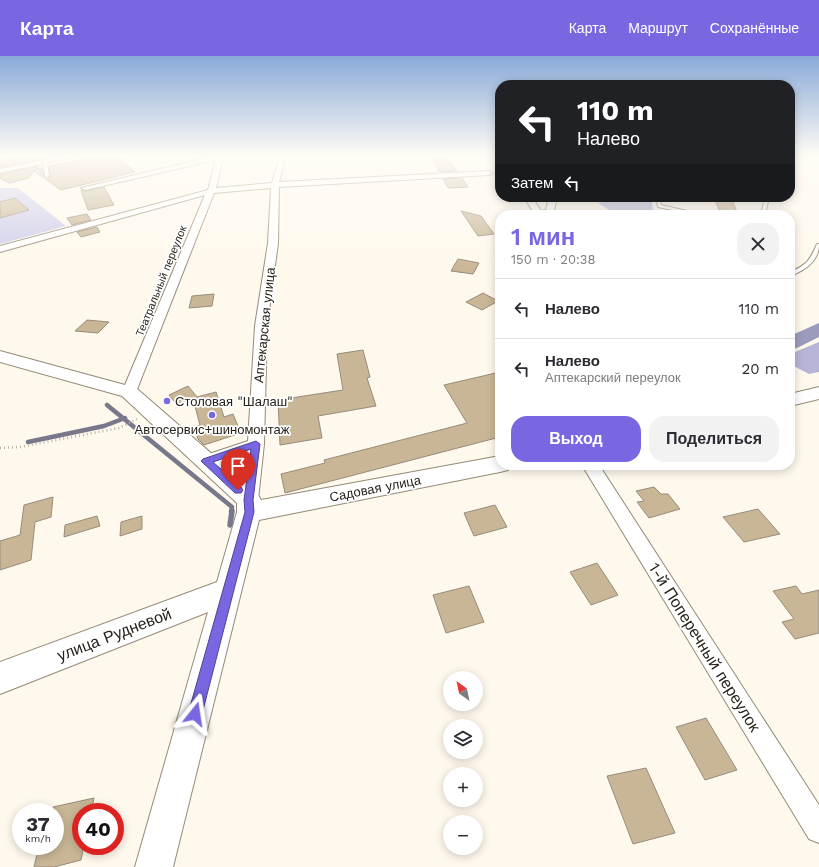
<!DOCTYPE html>
<html lang="ru">
<meta charset="utf-8">
<style>
:root{--surface:#fff;--page:#f2f2f3;--text:#2b2b33;--muted:#7c7c81;--line:#e1e1e2;--accent:#7967e2}
body{margin:0;font-family:"Work Sans",sans-serif;background:var(--page);color:var(--text);height:100vh;display:flex;flex-direction:column;font-size:15px;white-space:nowrap}
*{box-sizing:border-box;margin:0}
p{font-size:13px;color:var(--muted)}
.icon{flex:none;width:22px;height:22px;fill:none;stroke:currentColor;stroke-width:2;stroke-linecap:round;stroke-linejoin:round}
.map{position:relative;flex:1;overflow:hidden}
.drawer{position:absolute;left:495px;top:154px;width:300px;height:260px;display:flex;flex-direction:column;background:var(--surface);border-radius:16px;box-shadow:0 2px 10px #0003}
.drawer>*{flex:none}
.top-card{position:absolute;left:495px;top:24px;width:300px;height:122px;border-radius:16px;box-shadow:0 2px 10px #0003;background:#202124;color:#fff;overflow:hidden}
.needle{width:26px;rotate:327deg}
.controls{position:absolute;left:443px;top:615px;display:grid;gap:8px}
.controls a{display:grid;place-items:center;width:40px;height:40px;border-radius:50%;background:var(--surface);box-shadow:0 2px 10px #0003;font-size:20px}
.speed{position:absolute;left:12px;top:747px;display:flex;gap:8px;font-size:20px;font-weight:700;text-align:center}
.speed>*{display:grid;place-content:center;width:52px;height:52px;border-radius:50%;background:var(--surface);box-shadow:0 2px 10px #0003;line-height:1}
.speed small{font-size:10px;font-weight:400}
.speed .limit{border:6px solid #d22;background:#fff;color:#111}
.pin{position:absolute;display:grid;place-items:center;width:34px;height:34px;color:#fff;margin:-41px -17px;border-radius:50% 50% 50% 0;rotate:-45deg;box-shadow:0 0 4px #0007}
.pin .icon{rotate:45deg}
.me{position:absolute;width:44px;margin:-22px;rotate:15deg;stroke-linejoin:round;filter:drop-shadow(0 0 3px #0008)}
.turn{display:flex;align-items:center;gap:14px;height:84px;padding:0 16px;font-size:18px}
.turn .icon{width:52px;height:52px;stroke-width:2.5}
.turn b{display:block;font-size:28px;line-height:34px}
.then{display:flex;align-items:center;height:38px;padding:0 16px;background:#0003;gap:8px;font-size:15px}
.round{display:grid;place-items:center;flex:none;width:42px;height:42px;border-radius:16px;background:var(--page)}
.headline{display:flex;align-items:center;justify-content:space-between;height:68px;padding:0 16px}
h1{font-size:24px;font-weight:600;line-height:30px;color:var(--accent)}
.primary-button{display:flex;gap:8px;margin-top:auto;padding:8px 16px}
.primary-button a{flex:1;height:46px;border-radius:16px;background:var(--accent);color:#fff;font-size:16px;font-weight:600;line-height:46px;text-align:center}
.primary-button a+a{background:var(--page);color:var(--text)}
ul{padding:0;list-style:none}
li{display:flex;align-items:center;gap:12px;height:60px;padding:0 16px;border-top:1px solid var(--line)}
li div{flex:1}
li b{display:block;font-size:15px}
li em{font-style:normal}
header{display:flex;align-items:center;gap:24px;box-sizing:border-box;height:56px;padding:0 20px;background:var(--accent);color:#fff}
header strong{font-size:19px}
nav{display:flex;gap:22px;margin-inline-start:auto;font-size:14px}
.map>svg:first-child{display:block}
.green{fill:#cdcceb}
.forest{fill:#b6b5d7}
.lines{fill:none;stroke-linecap:round;stroke-linejoin:round}
.stream-far1{stroke:#79778c;stroke-width:4.5}
.stream{stroke:#79778c;stroke-width:5.5}
.river{fill:#9c9bbd;fill-rule:evenodd}
.building{fill:#c9b696;stroke:#978c7b}
.lane-casing{stroke:#958a78;stroke-width:2}
.street-casing{stroke:#958a78;stroke-width:2}
.secondary-casing{stroke:#958a78;stroke-width:2}
.path{stroke:#b8b2a8;stroke-width:2.5;stroke-dasharray:1 3;stroke-linecap:butt}
.lane{fill:#fff;fill-rule:evenodd}
.street{fill:#fff;fill-rule:evenodd}
.secondary{fill:#fff;fill-rule:evenodd}
.route{fill:#7967e2;stroke:#4f4393}
.poi-dot{fill:#7967e2;stroke:#fff;stroke-width:1.5}
.labels{text-anchor:middle;stroke-width:3.5;stroke-linejoin:round;paint-order:stroke}
.far-street-label{font-size:11px;fill:#26221b;stroke:#fff}
.street-label{font-size:13px;fill:#26221b;stroke:#fff}
.poi-label{font-size:13px;fill:#26221b;stroke:#fff;text-anchor:start}
.near-street-label{font-size:16px;fill:#26221b;stroke:#fff}
</style>
<header>
<strong>Карта</strong>
<nav><a>Карта</a><a>Маршрут</a><a>Сохранённые</a></nav>
</header>
<div class="map">
<svg width="819" height="811" viewBox="0 0 819 811">
<rect width="100%" height="100%" fill="#fff8ec"/>
<path class="green" d="M0,132H18L66,170L0,188Z"/>
<path class="forest" d="M615,141H651L654,159L612,156L598,147Z
M819,286V316L809,318L790,308V298Z"/>
<g class="lines">
<path class="stream-far1" d="M107,349L232,451L231,456
M28,386L104,370L125,362"/>
<path class="stream" d="M230,469L232,455"/>
<path class="river" d="M819,267V281L797,292L790,294V280Z"/>
</g>
<path class="building" d="M7,100H46L44,103L0,111V108Z
M97,100H118L135,116L61,134L34,115L29,122L9,127L0,122V118L38,110L36,113L42,112L44,120L48,122L50,120L49,110Z
M432,102H447L457,115L439,116Z
M462,122L468,131L448,132L443,123Z
M104,131L114,149L88,154L81,134L85,135Z
M714,141H731L737,156L719,154Z
M15,142L29,154L0,162V146Z
M461,155L481,160L494,178L478,180Z
M87,158L91,164L72,169L67,162Z
M97,171L100,176L81,181L77,176Z
M458,203L479,207L473,218L451,215Z
M483,237L498,245L482,254L466,246Z
M214,238L212,250L189,252L192,240Z
M87,264L109,266L98,277L75,275Z
M363,294L370,321L367,322L376,350L318,360L322,382L280,389L278,344L343,334L337,298Z
M500,316V381L285,437L281,418L325,407L324,404L467,367L444,329Z
M188,330L197,341L216,336L224,361L233,358L241,377L204,389L198,383L194,371L200,369L193,343L178,350L169,339Z
M654,431L661,438H668L680,453L649,462L637,446L644,445L636,435Z
M53,441L51,461L35,466L31,504L0,514V485L20,479L24,449Z
M495,449L507,471L474,480L464,457Z
M758,453L780,478L744,486L723,461Z
M97,460L100,470L64,481L65,469Z
M142,460V473L120,480L121,466Z
M597,507L618,539L591,549L570,516Z
M469,530L484,566L446,577L433,539Z
M796,530L802,538L819,534V577L795,583L782,566L794,563L773,535Z
M706,662L737,714L705,724L676,671Z
M646,712L675,777L633,788L607,720Z
M94,742L91,756H81V790H84L81,804L54,811H34L39,790H55V756L53,751Z"/>
<g class="lines">
<defs>
<path id="lane" d="M45,105L47,106L49,120L47,121L45,120L43,106Z
M656,141H660L661,149L705,159H697L658,151Z
M765,141H769L765,159H761Z
M548,155L591,158L593,159L549,157H548Z
M817,188H819C819,205 806,214 790,220V216C807,209 810,204 817,188Z"/>
<path id="street" d="M65,100H77L0,117V113Z
M214,100H225L223,102L216,132L272,127L280,100H286L279,126L489,115L493,117L489,119L279,131L278,187L267,270L264,388L258,444L255,449L249,451L243,449L240,444L247,397L206,411L200,409L198,405L200,401L248,385L255,270L268,187L271,132L214,137L136,336L134,339H124L122,336L205,139L0,196V190L208,134L216,104L85,134L81,132Z
M524,141H532L541,155L546,154L549,141H557L553,159H535Z
M582,409H599L819,749V787L809,783Z"/>
<path id="secondary" d="M0,295L136,332L257,437L261,444L500,400V409H511L508,414L500,416L259,464L173,811H135L208,556L0,638V606L217,526L237,456V447L122,340L0,306Z
M819,331V343L790,350V338Z"/>
</defs>
<use href="#lane" class="lane-casing"/>
<use href="#street" class="street-casing"/>
<use href="#secondary" class="secondary-casing"/>
<path class="path" d="M0,392L20,391L119,372L137,363"/>
<use href="#lane" class="lane"/>
<use href="#street" class="street"/>
<use href="#secondary" class="secondary"/>
</g>
<linearGradient id="sky" x2="0" y2="1"><stop stop-color="#89aad7"/><stop offset="0.47" stop-color="#fffcf6"/><stop offset="1" stop-color="#fffcf6" stop-opacity="0"/></linearGradient>
<rect width="819" height="213" fill="url(#sky)"/>
<path class="route" d="M256,385L260,388L253,444L254,456L202,658L200,662L195,664L190,662L188,658L245,456L244,444L251,393L213,406L241,431L243,434L241,437H235L201,405L203,403Z"/>
<g class="poi-dot">
<circle cx="167" cy="345" r="4"/>
<circle cx="212" cy="359" r="4"/>
</g>
<g class="labels">
<g class="far-street-label">
<text transform="translate(161 225) rotate(-68)" y="4">Театральный переулок</text>
</g>
<g class="street-label">
<text transform="translate(264 269) rotate(-84)" y="5">Аптекарская улица</text>
<text transform="translate(375 432) rotate(-11)" y="5">Садовая улица</text>
</g>
<g class="poi-label">
<text x="175" y="350">Столовая "Шалаш"</text>
<text x="212" y="378" text-anchor="middle">Автосервис+шиномонтаж</text>
</g>
<g class="near-street-label">
<text transform="translate(114 578) rotate(-21)" y="6">улица Рудневой</text>
<text transform="translate(705 591) rotate(58)" y="6">1-й Поперечный переулок</text>
</g>
</g>
</svg>
<div class="controls">
<a><svg class="needle" viewBox="-14 -14 28 28"><path d="M0-13l5 13h-10z" fill="#e53935"/><path d="M0 13l5-13h-10z" fill="#7c7c81"/></svg></a>
<a><svg class="icon" aria-label="layers" viewBox="0 0 24 24"><path d="M12 4l9 5-9 5-9-5zM3 14l9 5 9-5"/></svg></a>
<a>+</a>
<a>−</a>
</div>
<div class="speed"><div>37<small>km/h</small></div><div class="limit">40</div></div>
<div class="pin" style="left:238px;top:434px;background:#d93025"><svg class="icon" aria-label="arrive" viewBox="0 0 24 24"><path d="M6 21V4h12l-3 4 3 4H6"/></svg></div>
<svg class="me" style="left:195px;top:658px" viewBox="-20 -20 40 40"><path d="M0-17L14 15 0 8-14 15z" fill="#7967e2" stroke="#fff" stroke-width="4"/></svg>
<div class="top-card">
<div class="turn"><svg class="icon" aria-label="left" viewBox="0 0 24 24"><path d="M17 20v-9H6M10 6l-5 5 5 5"/></svg><div><b>110 m</b>Налево</div></div>
<div class="then">Затем<svg class="icon" aria-label="left" viewBox="0 0 24 24"><path d="M17 20v-9H6M10 6l-5 5 5 5"/></svg></div>
</div>
<section class="drawer">
<div class="headline"><div><h1>1 мин</h1><p>150 m · 20:38</p></div><a class="round"><svg class="icon" aria-label="close" viewBox="0 0 24 24"><path d="M6 6l12 12M18 6L6 18"/></svg></a></div>
<ul>
<li><svg class="icon" aria-label="left" viewBox="0 0 24 24"><path d="M17 20v-9H6M10 6l-5 5 5 5"/></svg><div><b>Налево</b></div><em>110 m</em></li>
<li><svg class="icon" aria-label="left" viewBox="0 0 24 24"><path d="M17 20v-9H6M10 6l-5 5 5 5"/></svg><div><b>Налево</b><p>Аптекарский переулок</p></div><em>20 m</em></li>
</ul>
<div class="primary-button"><a>Выход</a><a>Поделиться</a></div>
</section>
</div>
